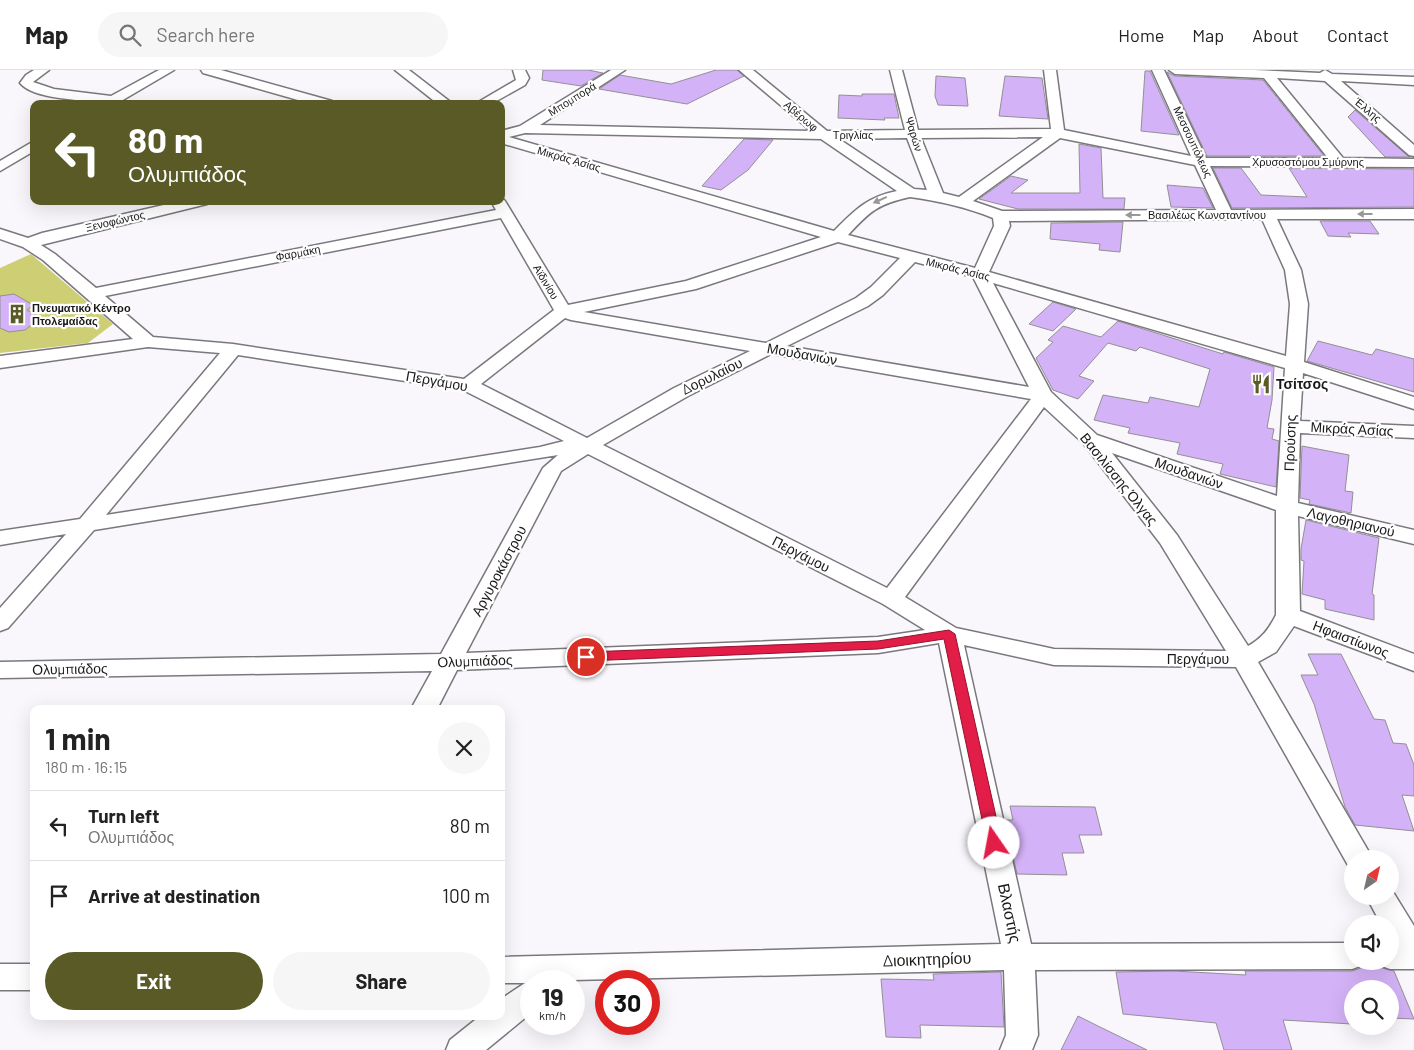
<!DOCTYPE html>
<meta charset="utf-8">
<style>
:root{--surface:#fff;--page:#f6f6f6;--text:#222;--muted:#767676;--line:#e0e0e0;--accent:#5a5a27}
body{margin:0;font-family:Barlow,sans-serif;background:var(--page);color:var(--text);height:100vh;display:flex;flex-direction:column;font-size:19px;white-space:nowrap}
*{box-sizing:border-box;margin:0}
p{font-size:16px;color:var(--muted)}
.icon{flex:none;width:28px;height:28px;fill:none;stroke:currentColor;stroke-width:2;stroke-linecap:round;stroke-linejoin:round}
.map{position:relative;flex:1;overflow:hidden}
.details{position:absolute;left:30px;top:635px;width:475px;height:315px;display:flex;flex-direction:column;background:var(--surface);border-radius:10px;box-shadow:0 5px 20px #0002}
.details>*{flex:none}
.guide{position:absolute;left:30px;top:30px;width:475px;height:105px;border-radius:10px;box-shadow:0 5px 20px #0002;background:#5a5a27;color:#fff;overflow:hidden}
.needle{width:32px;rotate:34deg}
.tools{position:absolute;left:1344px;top:780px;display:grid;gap:10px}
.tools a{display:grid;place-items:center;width:55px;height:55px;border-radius:50%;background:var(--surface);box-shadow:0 5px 20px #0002;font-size:25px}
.speed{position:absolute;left:520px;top:900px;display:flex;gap:10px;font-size:25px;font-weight:700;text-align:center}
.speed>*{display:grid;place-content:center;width:65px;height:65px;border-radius:50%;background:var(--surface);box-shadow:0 5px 20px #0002;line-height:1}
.speed small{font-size:12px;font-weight:400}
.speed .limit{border:8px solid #d22;background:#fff;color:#111}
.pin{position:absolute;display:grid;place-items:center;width:42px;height:42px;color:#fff;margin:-21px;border:2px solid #fff;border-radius:50%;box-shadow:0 1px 5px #0007}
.me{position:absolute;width:55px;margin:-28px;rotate:348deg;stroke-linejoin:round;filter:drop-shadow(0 0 4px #0008)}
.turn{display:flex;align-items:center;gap:18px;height:105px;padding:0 15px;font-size:22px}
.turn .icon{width:65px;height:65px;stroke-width:2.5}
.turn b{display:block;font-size:35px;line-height:42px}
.round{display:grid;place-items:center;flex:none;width:52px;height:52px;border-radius:26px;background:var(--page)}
.head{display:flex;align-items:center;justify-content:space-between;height:85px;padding:0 15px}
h1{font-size:30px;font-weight:700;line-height:38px}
.button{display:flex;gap:10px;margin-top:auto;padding:10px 15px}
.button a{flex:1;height:58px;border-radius:30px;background:var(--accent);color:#fff;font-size:20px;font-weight:700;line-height:58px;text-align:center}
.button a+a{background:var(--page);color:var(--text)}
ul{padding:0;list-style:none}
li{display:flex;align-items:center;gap:15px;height:70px;padding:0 15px;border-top:1px solid var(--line)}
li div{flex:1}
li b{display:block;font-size:19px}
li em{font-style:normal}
header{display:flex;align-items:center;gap:30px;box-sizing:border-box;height:70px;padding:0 25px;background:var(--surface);border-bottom:1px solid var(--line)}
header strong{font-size:24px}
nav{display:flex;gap:28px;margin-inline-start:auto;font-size:18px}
.search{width:350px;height:45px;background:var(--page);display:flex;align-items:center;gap:12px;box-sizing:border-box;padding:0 18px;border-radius:28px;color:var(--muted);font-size:19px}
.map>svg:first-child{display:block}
.green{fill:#cecf74}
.building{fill:#d4b2f7;stroke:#929094}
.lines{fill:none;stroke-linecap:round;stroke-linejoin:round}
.minor-casing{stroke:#7a787d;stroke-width:3}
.minor{fill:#fff;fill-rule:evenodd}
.oneway{fill:#989898}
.route{fill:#e11d48;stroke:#92132f}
.labels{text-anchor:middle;stroke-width:4.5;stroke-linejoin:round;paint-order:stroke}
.far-street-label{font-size:11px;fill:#19191a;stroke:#fff}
.far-poi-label{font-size:11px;font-weight:bold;fill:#19191a;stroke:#fff;text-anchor:start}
.street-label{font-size:14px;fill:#19191a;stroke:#fff}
.poi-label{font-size:14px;font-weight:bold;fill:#19191a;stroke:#fff;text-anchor:start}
.near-street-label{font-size:16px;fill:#19191a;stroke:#fff}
</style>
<header>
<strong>Map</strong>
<div class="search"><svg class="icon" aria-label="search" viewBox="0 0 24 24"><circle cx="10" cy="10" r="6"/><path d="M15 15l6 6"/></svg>Search here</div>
<nav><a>Home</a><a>Map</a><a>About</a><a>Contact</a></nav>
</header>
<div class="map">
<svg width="1414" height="980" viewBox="0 0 1414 980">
<rect width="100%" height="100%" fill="#f9f7fc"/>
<path class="green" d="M31,184L113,254L88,273L0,283V198Z"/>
<path class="building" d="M543,0H588L603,3L581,16L542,10Z
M716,0H737L744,6L687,34L599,19L620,5L671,14Z
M1145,1H1150L1179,65L1141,61Z
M1167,2L1175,6L1263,10L1324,86H1207Z
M936,6L965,8L968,36L938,35L935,26Z
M1005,6L1042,8L1048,49L999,46Z
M862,24H894L899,48H884L885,50L838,48L839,25L862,26Z
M1355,40L1408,86L1410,87H1385L1348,47Z
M744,69L773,70L748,100L721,120L702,116Z
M1079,74L1101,78L1103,128H1125L1124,139H1018L979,129L1011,106L1028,110L1011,123H1080Z
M1213,98H1241L1261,125L1307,127L1289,98L1414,99V137L1232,138Z
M1167,115L1203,118L1213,138L1171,137Z
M1320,151H1370L1379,164L1348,163L1351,167L1328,166Z
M1123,152L1120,182L1099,180L1100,174L1050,169L1051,153Z
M14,224L33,235L27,240L40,248L25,260L9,262L0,258V226Z
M1053,232L1076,239L1053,261L1029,254Z
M1118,251L1223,284L1224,282L1274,297L1272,330L1267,358L1274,359L1272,369L1279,371L1276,417L1220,404L1223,394L1177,384L1180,373L1128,363L1130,358L1094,350L1103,325L1148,333L1150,327L1199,337L1210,299L1140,277L1136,281L1108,273L1079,306L1094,311L1078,329L1053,320L1036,288L1053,272L1048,270L1063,256L1101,267Z
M1318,271L1372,285L1376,279L1414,289V322L1307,291Z
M1302,376L1349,385L1345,421L1353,422L1351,443L1309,434L1310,430L1300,428Z
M1306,450L1379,468L1372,524L1374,525V550L1325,539V530L1302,524L1304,491L1301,490V479Z
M1308,584H1341L1374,649L1385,650L1393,673L1406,674L1414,695V726L1402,725L1414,761L1355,755L1345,737L1314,634L1301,605H1318Z
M1010,736L1095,737L1102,765H1079L1084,783H1062L1067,805L1017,804L1005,750H1013Z
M1366,894H1377L1378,897L1394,901L1414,949L1390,948V919H1352V954L1283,950L1292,980H1224L1216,953L1123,944L1116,902L1174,901L1246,905L1245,901H1352L1364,897Z
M1001,902L1004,957L920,955L921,968L886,967L881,909L934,910L933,904Z
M1078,946L1098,956L1147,980H1061Z"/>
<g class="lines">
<defs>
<path id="minor" d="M34,0H49L33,12L54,19L111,26L159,0H174L116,34H100L101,32C80,30 33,29 20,13L26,5Z
M201,0H221L332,31L333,34H312L203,3Z
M395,0H409L453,34H438Z
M513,0H525L529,8L525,15L491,34H475L516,10Z
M611,0H625L540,55L811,61L739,0H753L827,61L905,60L890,0H902L918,60L1051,59L1044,0H1056L1064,60L1191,86L1152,0H1164L1206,88H1328L1264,8L1175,4L1169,0H1255L1320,3L1325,0L1332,4L1414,7V15L1341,11L1414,75V86L1409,85L1325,11L1277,8L1343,88L1414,89V97L1210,96L1231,140L1414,139V149H1277L1301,200L1308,234L1304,292L1414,327V339L1303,303L1300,351L1414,356V368L1300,363L1298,433L1414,460V474L1298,446L1300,541L1414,584V601L1294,556L1276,582L1258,592L1373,789H1352V798L1349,797L1236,597L1054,595L964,575L1031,874L1352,873V891H1365L1363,895L1352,899L1035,900L1038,965L1032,980H1000L1006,965L1004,900L531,911V943L486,980H446L450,970L480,946H501V929L525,913H501V887L1001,874L939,573L878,583L457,600L437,639H411L432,601L0,608V592L441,584L543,398L558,385L94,460L8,558L0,561V538L66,464L0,475V461L80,449L220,283L148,277L0,298V286L133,269L43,190L23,177L0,169V159L28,168L42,163L181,131H209L207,134L41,175L55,184L96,218L496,140L491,131H501V127L505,131L568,235L686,211L821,167L501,73V61L520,56ZM525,63L821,69L897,121C867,127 855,140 834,161L509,67ZM1043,67L959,127L943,123L921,68ZM907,68L927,120L914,119L839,69ZM1060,68L1195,95L1216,140L1002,141L973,131ZM910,127C939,131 966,137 993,148L994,156L975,198L848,165C870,141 878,134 910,127ZM501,148L554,240L464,309L233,274L153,267L105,226ZM1262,149L1285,200L1290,234L1286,286L989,202L1010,156L1009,151ZM838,172L900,188L871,217L856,228L766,273L584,242L696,219ZM915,192L973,207L1029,317L787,276L868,236L883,225ZM993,213L1285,298L1277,426L1097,365L1051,322ZM565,248L571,250L750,281L674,318L587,368L481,314ZM771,284L1031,329L887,518L603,375L688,326ZM238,285L463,320L564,371L540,377L106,445ZM1044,337L1083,373L1160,473L1226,581L1054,579L956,558L905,527ZM1112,383L1276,440V545C1269,559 1262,568 1248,576L1177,465ZM588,384L883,534L925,560L878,567L466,583L561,401Z
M34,71V81L0,101V91Z
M1390,817L1414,856V899H1390L1379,895L1377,891H1390V873H1392L1390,869V854H1381L1366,826H1390Z
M0,894H34V920H0Z"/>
</defs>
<use href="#minor" class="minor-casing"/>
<use href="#minor" class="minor"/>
</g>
<defs><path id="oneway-solid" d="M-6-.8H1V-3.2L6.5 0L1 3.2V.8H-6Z" transform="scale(1.25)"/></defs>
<g class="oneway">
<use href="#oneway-solid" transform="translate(880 130) rotate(156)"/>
<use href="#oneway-solid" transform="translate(1365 144) rotate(180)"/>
<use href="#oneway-solid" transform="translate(1133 145) rotate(180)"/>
</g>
<path class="route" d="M949,560L955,564L1002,773L1000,777L994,778L989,777L987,773L944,569L878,579L586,591L580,587L586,582L878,571Z"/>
<defs>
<symbol id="building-bare" viewBox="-9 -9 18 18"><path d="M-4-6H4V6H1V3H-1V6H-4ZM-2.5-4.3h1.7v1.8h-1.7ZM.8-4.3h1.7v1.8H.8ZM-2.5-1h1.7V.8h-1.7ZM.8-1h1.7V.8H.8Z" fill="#5a5a27" stroke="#fff" stroke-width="2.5" paint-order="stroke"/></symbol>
<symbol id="restaurant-bare" viewBox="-9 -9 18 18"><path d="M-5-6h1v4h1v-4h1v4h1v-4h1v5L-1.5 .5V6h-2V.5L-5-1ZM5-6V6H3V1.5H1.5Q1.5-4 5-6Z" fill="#5a5a27" stroke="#fff" stroke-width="2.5" paint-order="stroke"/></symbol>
</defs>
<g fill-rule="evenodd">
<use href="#building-bare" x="3" y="230" width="28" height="28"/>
<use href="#restaurant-bare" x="1247" y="300" width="28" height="28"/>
</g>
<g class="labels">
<g class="far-street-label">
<text transform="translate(572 29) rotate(-32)" y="4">Μπομπορά</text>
<text transform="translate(1368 40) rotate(40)" y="4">Έλλης</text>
<text transform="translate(801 46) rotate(40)" y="4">Αβέρωφ</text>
<text transform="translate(914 64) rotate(73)" y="4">Ψαρών</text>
<text x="853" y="69">Τριγλίας</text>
<text transform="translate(1193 72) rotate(65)" y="4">Μεσσουπόλεως</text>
<text transform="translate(569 89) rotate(16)" y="4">Μικράς Ασίας</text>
<text x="1308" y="96">Χρυσοστόμου Σμύρνης</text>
<text x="1207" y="149">Βασιλέως Κωνσταντίνου</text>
<text transform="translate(115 151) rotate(-13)" y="4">Ξενοφώντος</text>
<text transform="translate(298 183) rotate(-11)" y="4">Φαρμάκη</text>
<text transform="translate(958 199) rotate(14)" y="4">Μικράς Ασίας</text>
<text transform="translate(546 212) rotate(59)" y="4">Αϊδινίου</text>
</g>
<g class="far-poi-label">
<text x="32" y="242">Πνευματικό Κέντρο<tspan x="32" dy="13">Πτολεμαίδας</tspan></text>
</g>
<g class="street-label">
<text transform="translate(802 284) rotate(10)" y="5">Μουδανιών</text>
<text transform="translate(712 306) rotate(-26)" y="5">Δορυλαίου</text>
<text transform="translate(437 311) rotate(10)" y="5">Περγάμου</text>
<text transform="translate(1352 359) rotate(3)" y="5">Μικράς Ασίας</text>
<text transform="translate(1290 373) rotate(-88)" y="5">Προύσης</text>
<text transform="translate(1189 403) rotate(19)" y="5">Μουδανιών</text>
<text transform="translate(1119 409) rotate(51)" y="5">Βασιλίσσης Όλγας</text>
<text transform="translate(1351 452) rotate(13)" y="5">Λαγοθηριανού</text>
<text transform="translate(801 484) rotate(27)" y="5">Περγάμου</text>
<text transform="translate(499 501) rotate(-62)" y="5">Αργυροκάστρου</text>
<text transform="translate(1351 569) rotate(21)" y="5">Ηφαιστίωνος</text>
<text x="1198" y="594">Περγάμου</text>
<text transform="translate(475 591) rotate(-2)" y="5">Ολυμπιάδος</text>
<text transform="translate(70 599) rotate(-1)" y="5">Ολυμπιάδος</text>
</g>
<g class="poi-label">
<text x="1276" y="319">Τσίτσος</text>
</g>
<g class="near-street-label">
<text transform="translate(1010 843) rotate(78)" y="6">Βλαστής</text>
<text transform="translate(927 889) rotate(-2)" y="6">Διοικητηρίου</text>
</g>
</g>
</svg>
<div class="tools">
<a><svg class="needle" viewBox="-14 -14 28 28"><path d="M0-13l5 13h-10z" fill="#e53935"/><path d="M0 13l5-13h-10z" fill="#767676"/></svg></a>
<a><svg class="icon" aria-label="sound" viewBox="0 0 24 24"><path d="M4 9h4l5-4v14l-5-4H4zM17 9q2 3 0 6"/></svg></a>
<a><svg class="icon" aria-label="search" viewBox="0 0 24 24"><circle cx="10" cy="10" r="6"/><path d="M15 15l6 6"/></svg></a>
</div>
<div class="speed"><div>19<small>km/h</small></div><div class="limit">30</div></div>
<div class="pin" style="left:586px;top:587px;background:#d93025"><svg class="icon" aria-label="arrive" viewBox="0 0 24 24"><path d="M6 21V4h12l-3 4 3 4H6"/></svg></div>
<svg class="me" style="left:994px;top:773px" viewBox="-20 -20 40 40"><circle r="19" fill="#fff"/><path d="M0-13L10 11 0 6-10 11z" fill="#e11d48"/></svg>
<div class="guide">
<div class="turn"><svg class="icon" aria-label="left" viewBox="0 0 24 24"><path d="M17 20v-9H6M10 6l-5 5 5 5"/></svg><div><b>80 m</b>Ολυμπιάδος</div></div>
</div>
<section class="details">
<div class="head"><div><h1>1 min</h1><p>180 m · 16:15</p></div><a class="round"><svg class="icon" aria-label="close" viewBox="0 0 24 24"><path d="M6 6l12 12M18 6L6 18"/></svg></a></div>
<ul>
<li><svg class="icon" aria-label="left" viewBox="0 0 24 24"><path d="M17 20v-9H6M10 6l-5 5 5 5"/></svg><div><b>Turn left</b><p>Ολυμπιάδος</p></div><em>80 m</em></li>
<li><svg class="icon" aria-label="arrive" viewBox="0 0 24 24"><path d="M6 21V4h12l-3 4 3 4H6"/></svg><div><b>Arrive at destination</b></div><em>100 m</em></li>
</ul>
<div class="button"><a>Exit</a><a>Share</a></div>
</section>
</div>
